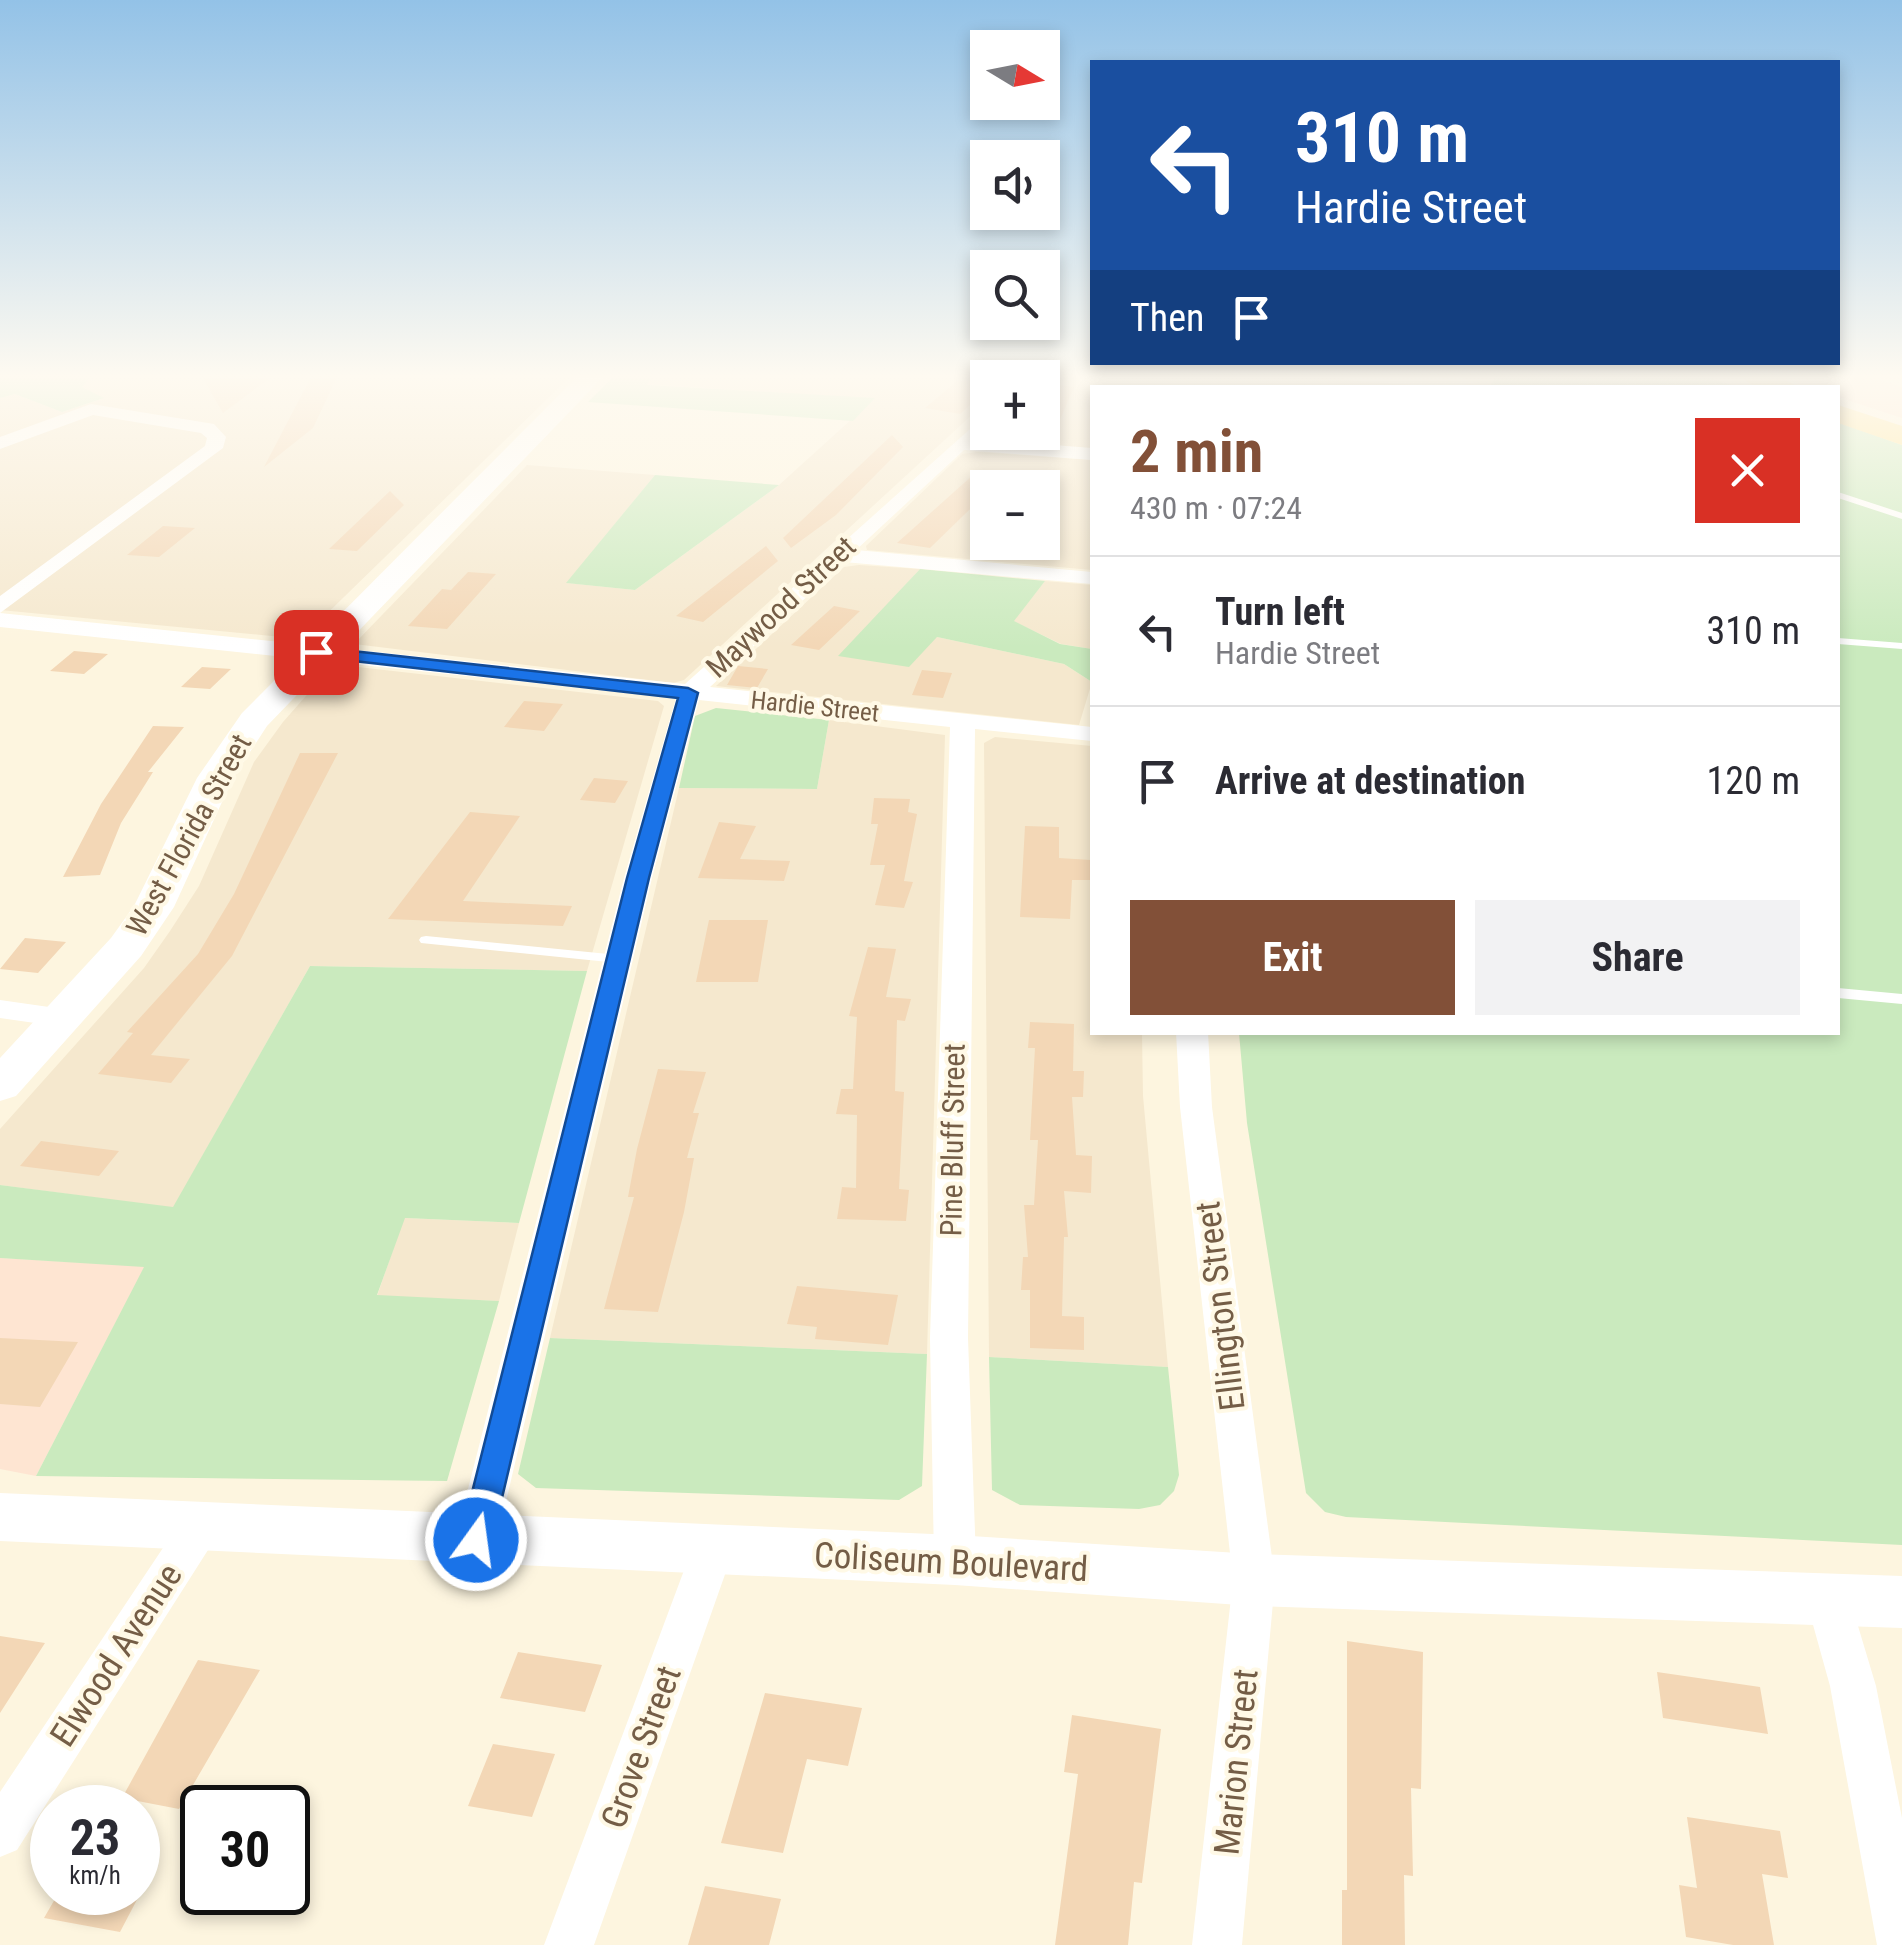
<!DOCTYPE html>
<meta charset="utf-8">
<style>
:root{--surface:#fff;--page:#f2f2f3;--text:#2b2b33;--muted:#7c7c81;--line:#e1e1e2;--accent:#825038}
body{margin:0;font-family:"Roboto Condensed",sans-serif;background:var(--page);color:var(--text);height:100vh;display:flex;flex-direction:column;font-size:38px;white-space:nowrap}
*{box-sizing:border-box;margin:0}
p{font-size:32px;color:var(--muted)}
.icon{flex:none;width:55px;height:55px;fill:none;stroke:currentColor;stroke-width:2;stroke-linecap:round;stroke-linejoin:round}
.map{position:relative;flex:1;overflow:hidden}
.side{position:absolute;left:1090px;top:385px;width:750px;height:650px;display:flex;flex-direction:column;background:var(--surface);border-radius:0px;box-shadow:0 5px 15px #0003}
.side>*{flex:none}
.hud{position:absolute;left:1090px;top:60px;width:750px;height:305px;border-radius:0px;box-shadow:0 5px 15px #0003;background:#1a4fa0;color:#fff;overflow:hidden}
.needle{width:65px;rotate:100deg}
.controls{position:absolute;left:970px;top:30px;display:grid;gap:20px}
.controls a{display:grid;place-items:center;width:90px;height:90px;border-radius:0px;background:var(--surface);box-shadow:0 5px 15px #0003;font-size:50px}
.speed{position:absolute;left:30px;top:1785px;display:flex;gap:20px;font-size:50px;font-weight:700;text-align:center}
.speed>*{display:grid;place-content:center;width:130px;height:130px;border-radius:50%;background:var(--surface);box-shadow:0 5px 15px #0003;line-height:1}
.speed small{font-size:25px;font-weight:400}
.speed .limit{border:5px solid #111;border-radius:15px;background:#fff;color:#111}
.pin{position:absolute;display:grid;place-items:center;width:85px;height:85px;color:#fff;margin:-42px;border-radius:20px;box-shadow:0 5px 15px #0006}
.me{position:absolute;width:110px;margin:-55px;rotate:14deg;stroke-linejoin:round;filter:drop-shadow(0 0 8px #0008)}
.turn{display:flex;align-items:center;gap:35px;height:210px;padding:0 40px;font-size:45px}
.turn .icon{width:130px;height:130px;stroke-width:2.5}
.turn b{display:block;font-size:70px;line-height:85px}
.then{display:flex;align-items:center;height:95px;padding:0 40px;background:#0003;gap:20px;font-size:38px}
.round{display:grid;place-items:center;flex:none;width:105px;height:105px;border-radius:0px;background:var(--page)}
.overview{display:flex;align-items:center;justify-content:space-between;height:170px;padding:0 40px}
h1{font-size:60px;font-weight:700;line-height:75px;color:var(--accent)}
.button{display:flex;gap:20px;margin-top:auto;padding:20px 40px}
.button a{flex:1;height:115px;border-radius:0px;background:var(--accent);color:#fff;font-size:40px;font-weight:700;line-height:115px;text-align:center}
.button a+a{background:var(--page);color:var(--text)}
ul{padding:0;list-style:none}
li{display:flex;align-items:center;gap:30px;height:150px;padding:0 40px;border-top:2px solid var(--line)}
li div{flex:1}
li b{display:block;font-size:38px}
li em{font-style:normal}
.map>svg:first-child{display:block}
.residential{fill:#f5e8ce;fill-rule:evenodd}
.commercial{fill:#fee5d2}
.green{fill:#caeabe}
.building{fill:#f3d7b6}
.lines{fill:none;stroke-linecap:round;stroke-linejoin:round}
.service{fill:#fff;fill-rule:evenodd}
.minor{fill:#fff;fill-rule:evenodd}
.secondary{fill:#fff;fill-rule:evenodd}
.primary{fill:#fee595;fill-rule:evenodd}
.route{fill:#1a73e8;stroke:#114b97;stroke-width:2.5}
.labels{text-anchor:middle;stroke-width:8;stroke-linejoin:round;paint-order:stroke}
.far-street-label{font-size:25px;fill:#745d46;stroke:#fff9e6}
.street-label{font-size:30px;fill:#745d46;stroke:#fff9e6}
.near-street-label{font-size:35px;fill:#745d46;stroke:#fff9e6}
</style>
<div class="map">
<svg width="1902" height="1945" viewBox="0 0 1902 1945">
<rect width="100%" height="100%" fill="#fdf5df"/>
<path class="residential" d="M92,375H572L306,634L292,638L0,610V398L15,394L62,412L102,399L81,387Z
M652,375H1016L988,378L987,401L684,680L673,683L354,644L527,465L655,475L567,583L635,590L779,485L874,399L646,384Z
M1044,375H1291L1433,387L1092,388V450L979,438L987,430L1042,432Z
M977,452L1092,460V570L867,550L866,546L962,454ZM988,488H1042V542H988Z
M859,565L920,569L840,656L937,637L1064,664L1092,682L1079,725L716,686L844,567Z
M1045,581L1092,585V649L1061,644L1013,621Z
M349,666L658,701L664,706L587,971L310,966L173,1208L0,1185V1129L144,968L170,931L199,886L254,762L283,722L327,672Z
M829,720L945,735L927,1354L550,1338L679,788L817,789Z
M995,737L1092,746V1032L1142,1033L1143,1096L1168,1367L989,1357L984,743Z
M404,1218L519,1223L499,1301L377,1296Z"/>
<path class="commercial" d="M1771,375H1867L1902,387V418L1838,397V388L1808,387Z
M0,1258L145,1266L36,1476L0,1469Z"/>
<path class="green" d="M0,375H92L82,387L104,398L62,412L15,394L0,398Z
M615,375H652L647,385L875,398L853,421L588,402Z
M1496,375H1701L1737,387H1490Z
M1838,422L1902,445V1545L1346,1517L1325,1512L1306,1493L1247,1123L1239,1033L1838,1032Z
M655,475L779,485L635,590L566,583Z
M920,569L1045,581L1014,621L1060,644L1092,649V682L1064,664L937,637L909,667L838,656Z
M716,708L829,720L817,789L679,788L695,716Z
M310,966L587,971L519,1223L405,1218L377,1295L499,1301L447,1481L36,1476L144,1267L0,1258V1185L173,1207Z
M550,1338L927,1354L922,1486L899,1500L536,1488L518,1474Z
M989,1357L1168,1367L1179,1475L1174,1491L1160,1505L1139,1509L1020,1505L992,1490Z"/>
<path class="building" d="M201,375H274L223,413Z
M312,375H338L313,428L264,467Z
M958,380L988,384V389L960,414L925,408Z
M1042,383L1074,387L1051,441L1042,440Z
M892,435L903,447L836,515L791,548L783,538Z
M973,475L1000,480L930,548L897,543Z
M390,491L404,505L357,551L329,549Z
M163,526L195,528L159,557L127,555Z
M766,546L778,561L703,622L676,616Z
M468,572L496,574L447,629L408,626L442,589L451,590Z
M834,606L860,611L819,650L791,645Z
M74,651L108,654L84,674L50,671Z
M738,666L768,669L757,688L727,685Z
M202,667L231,669L210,689L181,687Z
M922,670L952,673L943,698L912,695Z
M524,701L538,702L563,704L544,731L504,727Z
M153,726L184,727L148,772H153L121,823L100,875L63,877L101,804Z
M300,753H338L232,956L151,1055L190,1059L171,1083L98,1074L133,1033L127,1032L198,954L234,894Z
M594,778L628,781L615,803L580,800Z
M874,798L910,799L908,812L917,814L904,881L913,882L904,908L875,905L885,865H870L878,824H871Z
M470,812L520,816L463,901L572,906L563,926L388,919Z
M719,822L756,826L740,859L790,861L784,881L698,878Z
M1025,826L1059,827V858L1091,860V880H1072L1070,919L1020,917Z
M709,920H768L758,982H696Z
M25,938L66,942L38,973L0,969Z
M868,947L896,949L886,997L911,999L905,1021L897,1020L895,1091L904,1092L899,1189L909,1190L906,1221L837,1219L842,1187L856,1188L857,1115L836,1114L841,1089H853L857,1017L849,1016Z
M1030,1022L1074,1024L1073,1071H1084L1083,1097H1072L1076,1155L1092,1156L1091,1193L1064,1191L1068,1237H1064L1062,1316L1084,1317V1350L1030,1348V1290H1021L1023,1257H1028L1024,1205H1034L1038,1140H1030L1035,1048H1028Z
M658,1069L706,1072L693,1113H699L687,1158H694L684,1212L658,1312L604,1309L634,1197H628L637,1149Z
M41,1141L119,1151L99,1176L20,1166Z
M797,1286L898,1295L888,1345L815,1339L817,1327L787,1324Z
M0,1338L78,1342L40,1407L0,1404Z
M0,1636L45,1643L0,1713Z
M1347,1641L1423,1652L1421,1789L1411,1788L1413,1876L1404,1875L1405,1945H1342V1890H1347Z
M518,1652L602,1665L585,1712L500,1698Z
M198,1660L260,1670L179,1809L122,1798Z
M1657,1672L1760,1687L1768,1734L1663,1718Z
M765,1693L862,1708L848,1766L807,1759L783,1853L721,1843Z
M1072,1715L1161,1729L1142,1883L1134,1882L1128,1945H1055L1078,1774L1064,1772Z
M493,1744L555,1754L532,1817L468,1806Z
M1687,1817L1780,1831L1788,1878L1762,1874L1774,1945H1733L1686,1937L1679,1885L1697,1888Z
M705,1886L781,1899L769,1945H688Z
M59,1892H141L120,1932L44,1918Z"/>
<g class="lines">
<path class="service" d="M1838,492L1902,513V519L1838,498Z
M1838,638L1902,643V649L1838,644Z
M426,936L618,955L625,959L618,963L421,943L419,940L421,937Z
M1838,988L1902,994V1004L1838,998Z"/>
<path class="minor" d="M1021,375H1038L1020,378Z
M1339,375C1368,375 1453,367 1474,383L1454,388L1347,380Z
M91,404L214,424L226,437L223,448L0,613V596L205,446L207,438L201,433L93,415L0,449V437Z
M988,413V428L976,439L1092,448V460L964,450L856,550L1092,572V584L844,562L710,687L1092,727V741L975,729L968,1338L976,1560L970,1573L955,1578L940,1573L934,1560L930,1338L950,727L699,700L652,878L497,1540L491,1552L476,1557L461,1552L455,1540L624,878L676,698L0,627V613L685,684Z
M0,1000L63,1009L78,1018L63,1027L0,1018Z
M1176,1032H1208L1212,1107L1275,1580L1242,1945H1192L1233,1580L1180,1107Z
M200,1510L215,1515L221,1527L215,1539L17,1850L0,1857V1792L185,1515Z
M713,1532L728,1537L734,1549L594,1945H544L692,1549L698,1537Z
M1827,1578L1842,1583L1849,1596L1876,1686L1902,1818V1945H1877L1830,1686L1805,1596L1812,1583Z"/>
<path class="secondary" d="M579,375H605L267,726L233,778L174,907L141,956L16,1096L0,1101V1058L111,938L134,906L197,778L242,713Z
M0,1493L955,1535L1254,1554L1902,1576V1628L1254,1606L955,1585L0,1541Z"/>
<path class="primary" d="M1736,375H1777L1800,388H1758Z
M1838,405L1902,426V445L1838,423Z"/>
</g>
<linearGradient id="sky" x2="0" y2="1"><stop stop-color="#93c2e7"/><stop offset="0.58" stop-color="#fefaf1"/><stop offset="1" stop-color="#fefaf1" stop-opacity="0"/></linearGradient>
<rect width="1902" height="648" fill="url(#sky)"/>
<path class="route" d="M316,647L688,688L698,693L649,878L492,1540L487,1550L476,1553L464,1550L460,1540L627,878L678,698L310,656L307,652Z"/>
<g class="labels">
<g class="far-street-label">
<text transform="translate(815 706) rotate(6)" y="9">Hardie Street</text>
</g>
<g class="street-label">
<text transform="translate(781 607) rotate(-43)" y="10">Maywood Street</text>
<text transform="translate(189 835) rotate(-61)" y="10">West Florida Street</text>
<text transform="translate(953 1140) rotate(-89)" y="10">Pine Bluff Street</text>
</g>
<g class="near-street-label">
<text transform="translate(1220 1306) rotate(-97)" y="12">Ellington Street</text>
<text transform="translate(951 1562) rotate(3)" y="12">Coliseum Boulevard</text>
<text transform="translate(116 1655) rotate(-57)" y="12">Elwood Avenue</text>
<text transform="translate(641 1747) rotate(-70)" y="12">Grove Street</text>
<text transform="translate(1236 1762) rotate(-84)" y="12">Marion Street</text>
</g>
</g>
</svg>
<div class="controls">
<a><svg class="needle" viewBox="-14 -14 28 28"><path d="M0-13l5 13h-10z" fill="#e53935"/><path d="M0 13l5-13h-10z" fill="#7c7c81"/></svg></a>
<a><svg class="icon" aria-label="sound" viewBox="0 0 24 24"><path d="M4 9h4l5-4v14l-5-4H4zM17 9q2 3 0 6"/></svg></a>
<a><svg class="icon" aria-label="search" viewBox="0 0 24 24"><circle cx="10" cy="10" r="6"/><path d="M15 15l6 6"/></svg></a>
<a>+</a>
<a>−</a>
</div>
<div class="speed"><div>23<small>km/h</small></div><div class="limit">30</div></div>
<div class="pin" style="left:316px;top:652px;background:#d93025"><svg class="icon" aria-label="arrive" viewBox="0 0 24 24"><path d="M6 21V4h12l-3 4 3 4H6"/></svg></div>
<svg class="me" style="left:476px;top:1540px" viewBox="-20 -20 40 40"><circle r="17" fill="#1a73e8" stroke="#fff" stroke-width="3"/><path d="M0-11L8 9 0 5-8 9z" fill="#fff"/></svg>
<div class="hud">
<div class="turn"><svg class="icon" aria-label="left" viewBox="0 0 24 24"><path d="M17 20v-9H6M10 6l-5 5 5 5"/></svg><div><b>310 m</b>Hardie Street</div></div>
<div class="then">Then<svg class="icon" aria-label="arrive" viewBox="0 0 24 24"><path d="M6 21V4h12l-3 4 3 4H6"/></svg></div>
</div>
<section class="side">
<div class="overview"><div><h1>2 min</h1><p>430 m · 07:24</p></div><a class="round" style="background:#d93025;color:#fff"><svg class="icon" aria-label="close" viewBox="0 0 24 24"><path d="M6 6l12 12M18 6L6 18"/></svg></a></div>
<ul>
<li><svg class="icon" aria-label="left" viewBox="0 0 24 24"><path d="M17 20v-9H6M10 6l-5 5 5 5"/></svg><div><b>Turn left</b><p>Hardie Street</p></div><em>310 m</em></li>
<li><svg class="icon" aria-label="arrive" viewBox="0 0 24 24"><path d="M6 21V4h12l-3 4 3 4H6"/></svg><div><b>Arrive at destination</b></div><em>120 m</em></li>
</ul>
<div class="button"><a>Exit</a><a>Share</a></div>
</section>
</div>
